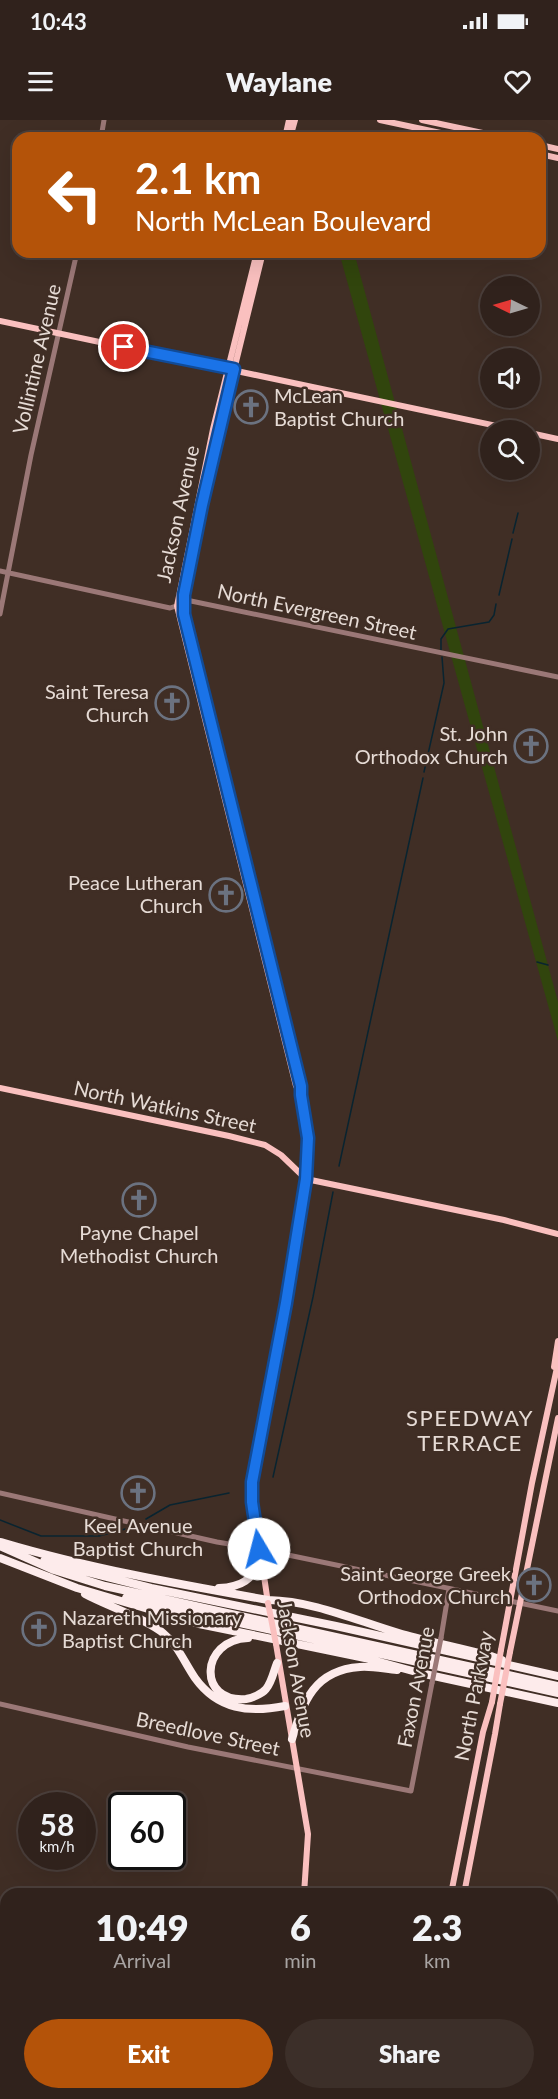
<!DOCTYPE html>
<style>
:root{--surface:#30221c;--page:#3c2f29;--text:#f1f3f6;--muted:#a8a4a3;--line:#4b3f3b;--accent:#b45309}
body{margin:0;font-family:Lato,sans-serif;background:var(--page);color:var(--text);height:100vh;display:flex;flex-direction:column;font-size:22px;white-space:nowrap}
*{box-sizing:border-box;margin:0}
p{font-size:20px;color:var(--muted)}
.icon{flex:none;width:33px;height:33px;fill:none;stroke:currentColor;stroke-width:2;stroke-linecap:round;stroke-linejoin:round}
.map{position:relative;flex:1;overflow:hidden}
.details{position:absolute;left:0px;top:1768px;width:558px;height:212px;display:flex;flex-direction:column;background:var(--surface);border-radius:18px 18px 0 0;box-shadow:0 6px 24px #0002,0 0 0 2px var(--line)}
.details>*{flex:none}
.banner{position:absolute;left:12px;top:12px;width:534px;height:126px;border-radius:18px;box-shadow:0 6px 24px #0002,0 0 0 2px var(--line);background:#b45309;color:#fff;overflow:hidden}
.needle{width:39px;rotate:275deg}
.buttons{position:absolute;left:480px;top:156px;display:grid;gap:12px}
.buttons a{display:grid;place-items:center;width:60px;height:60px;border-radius:50%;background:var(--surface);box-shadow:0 6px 24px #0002,0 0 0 2px var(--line);font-size:30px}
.speed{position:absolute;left:18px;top:1672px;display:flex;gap:12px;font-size:30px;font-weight:700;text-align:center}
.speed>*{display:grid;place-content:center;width:78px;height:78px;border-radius:50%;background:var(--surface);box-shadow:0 6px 24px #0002,0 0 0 2px var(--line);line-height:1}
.speed small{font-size:15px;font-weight:400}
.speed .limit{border:3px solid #111;border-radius:9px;background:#fff;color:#111}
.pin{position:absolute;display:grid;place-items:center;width:51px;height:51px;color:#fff;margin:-26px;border:3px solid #fff;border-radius:50%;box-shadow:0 2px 6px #0007}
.me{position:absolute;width:66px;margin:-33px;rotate:352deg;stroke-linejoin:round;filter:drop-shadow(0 0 4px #0008)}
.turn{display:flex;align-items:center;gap:21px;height:126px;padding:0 24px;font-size:27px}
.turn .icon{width:78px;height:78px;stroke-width:2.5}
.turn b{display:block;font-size:42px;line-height:51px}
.eta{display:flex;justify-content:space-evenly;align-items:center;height:102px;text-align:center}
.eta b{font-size:36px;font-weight:800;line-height:42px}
.action{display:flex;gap:12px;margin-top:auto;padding:12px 24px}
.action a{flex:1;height:69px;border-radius:36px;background:var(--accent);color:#fff;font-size:24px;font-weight:800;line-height:69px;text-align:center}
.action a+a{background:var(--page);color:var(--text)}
.status{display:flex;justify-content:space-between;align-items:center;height:42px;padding:0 30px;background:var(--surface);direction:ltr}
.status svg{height:16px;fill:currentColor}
header{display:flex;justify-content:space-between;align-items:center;height:78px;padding:0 24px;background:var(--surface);font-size:27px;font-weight:800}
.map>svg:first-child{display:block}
.green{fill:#31450d}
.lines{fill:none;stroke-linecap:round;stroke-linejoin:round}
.stream{stroke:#092430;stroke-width:1.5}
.minor{stroke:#9b7877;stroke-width:5}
.major{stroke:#fac0bf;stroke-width:6}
.highway{stroke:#fdebeb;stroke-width:8}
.minor-bridge{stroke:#9b7877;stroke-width:5}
.major-bridge{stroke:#fac0bf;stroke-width:6}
.route-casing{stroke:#114b97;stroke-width:15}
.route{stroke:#1a73e8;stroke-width:10}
.labels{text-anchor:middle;stroke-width:5;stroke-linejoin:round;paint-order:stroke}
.street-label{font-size:20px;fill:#e6dbd5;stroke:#402e25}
.poi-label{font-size:20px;fill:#e6dbd5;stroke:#402e25;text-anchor:end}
.quarter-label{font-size:22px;letter-spacing:1.5px;fill:#e6dbd5;stroke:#402e25}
</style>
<div class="status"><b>10:43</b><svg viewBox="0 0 49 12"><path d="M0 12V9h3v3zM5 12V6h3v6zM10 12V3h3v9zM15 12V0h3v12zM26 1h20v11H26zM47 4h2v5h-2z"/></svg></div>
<header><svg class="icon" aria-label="menu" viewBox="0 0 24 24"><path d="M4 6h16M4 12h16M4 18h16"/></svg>Waylane<svg class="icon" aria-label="heart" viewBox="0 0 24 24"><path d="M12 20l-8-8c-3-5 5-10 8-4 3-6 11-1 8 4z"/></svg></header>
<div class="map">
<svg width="558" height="1979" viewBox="0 0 558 1979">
<rect width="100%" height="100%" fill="#402e25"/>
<path class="green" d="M339,132H354L558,882V921Z"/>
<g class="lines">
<path class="stream" d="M513,413L518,393
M499,475L512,419
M441,530V519L448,509L489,502L494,495L496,484
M424,652L444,563L442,537
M537,842L548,845
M339,1046L423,658
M273,1357L313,1177L333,1072
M146,1399L170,1385L229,1373
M0,1400L41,1416H99L129,1408"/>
<path class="minor" d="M101,18L104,0
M0,451L170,488L191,481L558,557
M0,494L31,335L77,132
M0,1373L217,1422L259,1429L558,1491
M441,1518L449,1469
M0,1584L188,1627L411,1671L432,1563
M0,1851L6,1852
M552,1970L558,1971"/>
<path class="major" d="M380,0L464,18
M422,0L506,18
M285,18L289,0
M290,18L295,0
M540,25L558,29
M540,34L558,38
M257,132L213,309L177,486L296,966L300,974
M263,132L219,311L183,483L184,494L301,966L308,1018L306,1059L286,1183L252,1362L253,1382L268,1483
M0,201L516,310
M530,313L558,319
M0,968L229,1016L265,1025L281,1035L306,1059L504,1100L558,1114
M554,1247L558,1221
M264,1456L272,1439L278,1433
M276,1524L308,1714L304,1774
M501,1530L532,1363L558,1243
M510,1532L558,1298
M451,1774L483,1612L492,1582
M464,1774L495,1614L500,1584
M295,1979V1974
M410,1979L411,1974
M424,1979L425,1974"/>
<path class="highway" d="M1,1422C88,1448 178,1464 268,1480C315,1481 357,1501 402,1514C431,1522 461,1528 491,1536L502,1540
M0,1426L54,1450L105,1466L558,1566
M0,1438L77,1468L199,1504L365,1538L420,1553L558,1583
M44,1441L151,1468L336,1506L558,1556
M219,1468C242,1467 252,1460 261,1439
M85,1474C107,1486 145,1498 163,1513C178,1525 184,1542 195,1558C218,1590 249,1593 285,1586
M126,1478L558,1573
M248,1518C200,1520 197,1583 246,1579C252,1578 262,1574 266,1569C272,1562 274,1550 277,1543
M292,1619C303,1582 314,1550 360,1547C372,1546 385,1549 397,1550"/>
<path class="minor-bridge" d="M432,1563L441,1518"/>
<path class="major-bridge" d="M268,1483L276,1524
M492,1582L501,1530
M500,1584L510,1532"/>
</g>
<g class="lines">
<defs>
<path id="route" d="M124,227L234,249L202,385L184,475V494L301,966V975L308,1018L306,1059L286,1183L252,1362V1382L259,1429"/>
</defs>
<use href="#route" class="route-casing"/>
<use href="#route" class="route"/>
</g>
<defs>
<symbol id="church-ring" viewBox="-11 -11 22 22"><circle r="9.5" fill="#402e25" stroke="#6b7280" stroke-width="1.5"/><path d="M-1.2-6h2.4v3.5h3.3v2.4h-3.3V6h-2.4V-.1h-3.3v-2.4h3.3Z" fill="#6b7280"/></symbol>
</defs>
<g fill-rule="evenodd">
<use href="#church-ring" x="232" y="268" width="38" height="38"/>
<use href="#church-ring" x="153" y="564" width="38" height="38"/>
<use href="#church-ring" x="512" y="607" width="38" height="38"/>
<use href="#church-ring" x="207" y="756" width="38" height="38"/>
<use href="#church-ring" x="120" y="1061" width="38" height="38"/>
<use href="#church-ring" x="119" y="1354" width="38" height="38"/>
<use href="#church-ring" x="515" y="1446" width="38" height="38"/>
<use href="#church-ring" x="20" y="1490" width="38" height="38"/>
</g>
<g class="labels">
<g class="street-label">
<text transform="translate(37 239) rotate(-77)" y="7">Vollintine Avenue</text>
<text transform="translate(178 394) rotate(-78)" y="7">Jackson Avenue</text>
<text transform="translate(317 492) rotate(12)" y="7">North Evergreen Street</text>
<text transform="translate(165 987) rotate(12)" y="7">North Watkins Street</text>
<text transform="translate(296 1549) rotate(80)" y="7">Jackson Avenue</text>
<text transform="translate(416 1567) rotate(-79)" y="7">Faxon Avenue</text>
<text transform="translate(474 1576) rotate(-79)" y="7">North Parkway</text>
<text transform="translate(208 1614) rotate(12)" y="7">Breedlove Street</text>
</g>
<g class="poi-label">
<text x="274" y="283" text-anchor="start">McLean<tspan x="274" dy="23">Baptist Church</tspan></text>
<text x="149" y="579">Saint Teresa<tspan x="149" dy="23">Church</tspan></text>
<text x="508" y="621">St. John<tspan x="508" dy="23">Orthodox Church</tspan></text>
<text x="203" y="770">Peace Lutheran<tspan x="203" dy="23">Church</tspan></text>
<text x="139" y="1120" text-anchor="middle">Payne Chapel<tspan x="139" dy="23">Methodist Church</tspan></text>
<text x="138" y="1413" text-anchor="middle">Keel Avenue<tspan x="138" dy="23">Baptist Church</tspan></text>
<text x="511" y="1461">Saint George Greek<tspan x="511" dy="23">Orthodox Church</tspan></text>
<text x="62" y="1505" text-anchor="start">Nazareth Missionary<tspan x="62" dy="23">Baptist Church</tspan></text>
</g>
<g class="quarter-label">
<text x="470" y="1306">SPEEDWAY<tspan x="470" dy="25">TERRACE</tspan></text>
</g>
</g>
</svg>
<div class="buttons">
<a><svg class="needle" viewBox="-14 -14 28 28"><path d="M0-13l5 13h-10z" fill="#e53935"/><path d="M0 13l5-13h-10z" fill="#a8a4a3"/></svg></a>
<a><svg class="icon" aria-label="sound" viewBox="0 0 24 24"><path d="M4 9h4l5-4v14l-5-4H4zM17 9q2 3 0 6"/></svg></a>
<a><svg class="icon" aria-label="search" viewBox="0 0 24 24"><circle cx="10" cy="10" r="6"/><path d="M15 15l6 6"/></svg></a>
</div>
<div class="speed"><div>58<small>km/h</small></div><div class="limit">60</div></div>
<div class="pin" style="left:124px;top:227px;background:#d93025"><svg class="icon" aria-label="arrive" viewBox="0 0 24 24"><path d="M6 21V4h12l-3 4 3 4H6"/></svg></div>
<svg class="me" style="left:259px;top:1429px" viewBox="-20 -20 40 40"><circle r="19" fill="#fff"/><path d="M0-13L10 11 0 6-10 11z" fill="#1a73e8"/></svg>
<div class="banner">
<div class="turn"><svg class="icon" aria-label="left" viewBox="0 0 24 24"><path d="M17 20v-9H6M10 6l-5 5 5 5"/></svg><div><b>2.1 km</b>North McLean Boulevard</div></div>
</div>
<section class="details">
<div class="eta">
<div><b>10:49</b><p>Arrival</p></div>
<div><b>6</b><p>min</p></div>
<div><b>2.3</b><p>km</p></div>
</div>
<div class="action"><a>Exit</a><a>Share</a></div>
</section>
</div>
